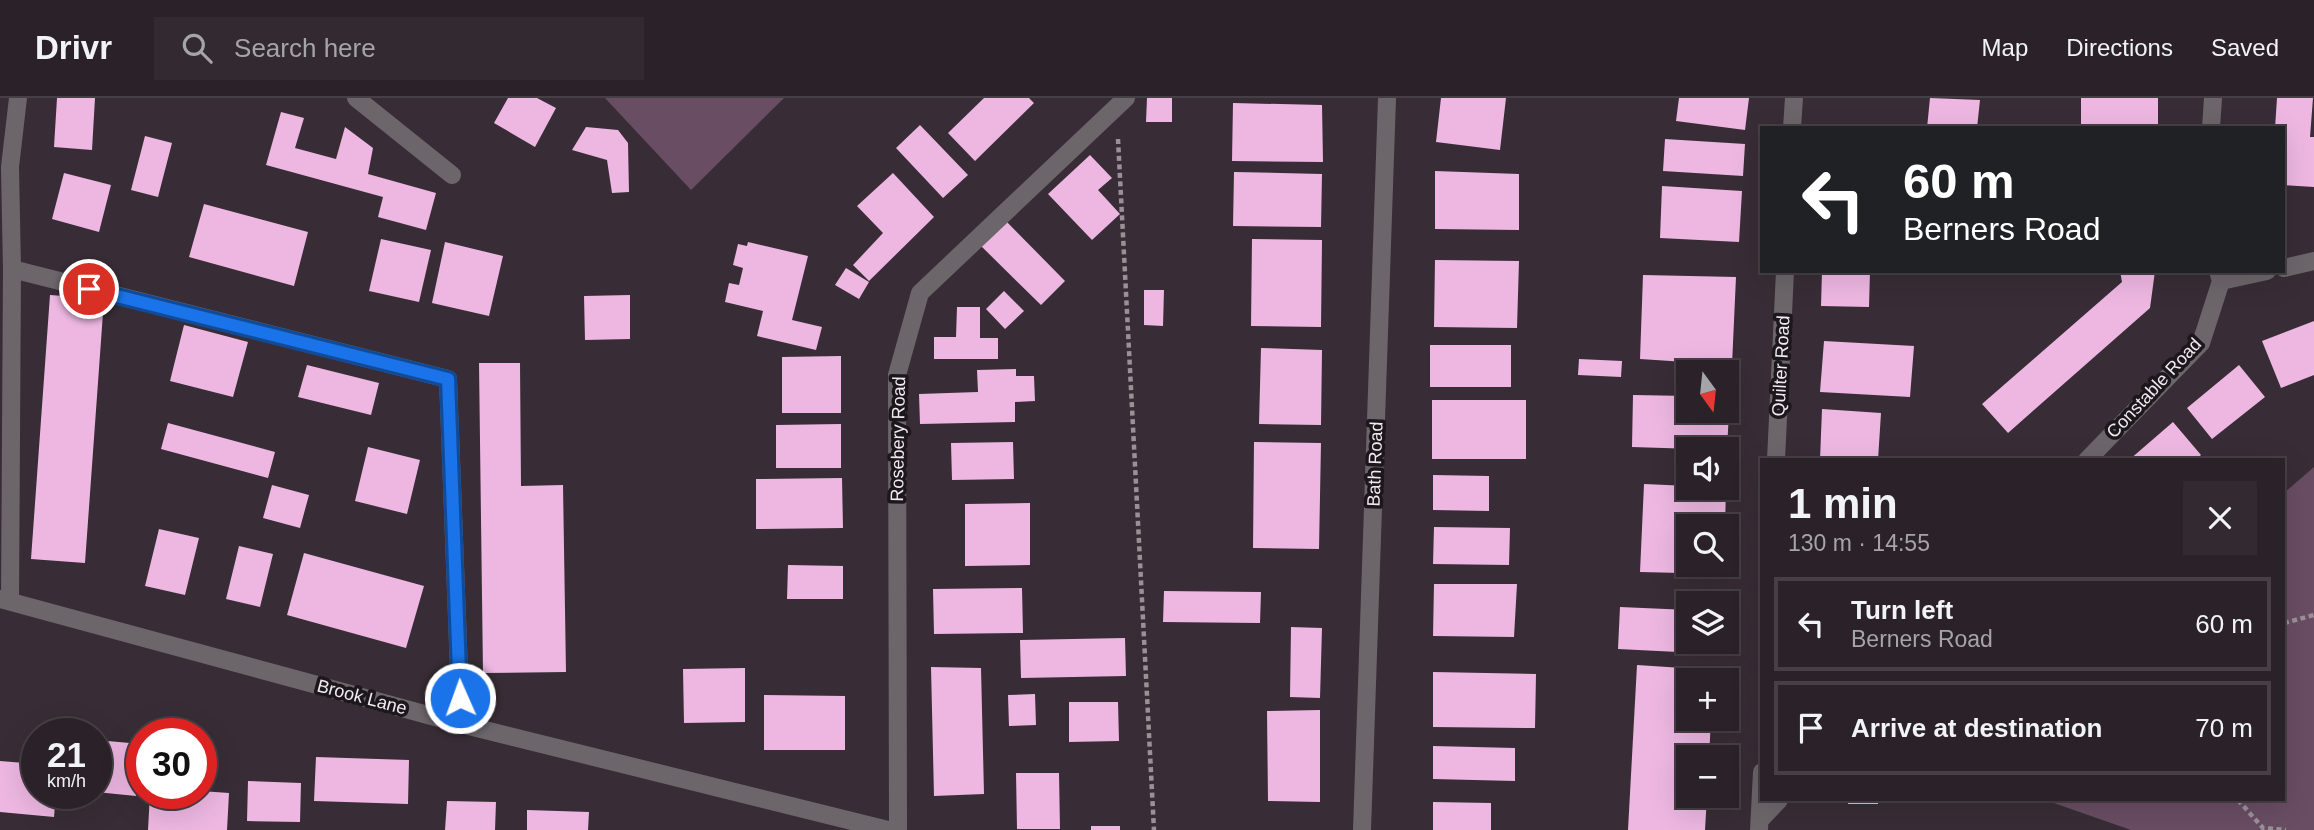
<!DOCTYPE html>
<meta charset="utf-8">
<style>
:root{--surface:#2a2228;--page:#322a30;--text:#f1f3f6;--muted:#a5a4a8;--line:#463f45}
body{margin:0;font-family:Arial,sans-serif;background:var(--page);color:var(--text);height:100vh;display:flex;flex-direction:column;font-size:26px;white-space:nowrap}
*{box-sizing:border-box;margin:0}
p{font-size:23px;color:var(--muted)}
.icon{flex:none;width:38px;height:38px;fill:none;stroke:currentColor;stroke-width:2;stroke-linecap:round;stroke-linejoin:round}
.map{position:relative;flex:1;overflow:hidden}
.details{position:absolute;left:1760px;top:360px;width:525px;height:343px;display:flex;flex-direction:column;background:var(--surface);border-radius:0px;box-shadow:0 7px 28px #0002,0 0 0 2px var(--line)}
.details>*{flex:none}
.top-card{position:absolute;left:1760px;top:28px;width:525px;height:147px;border-radius:0px;box-shadow:0 7px 28px #0002,0 0 0 2px var(--line);background:#202124;color:#fff;overflow:hidden}
.needle{width:46px;rotate:165deg}
.buttons{position:absolute;left:1676px;top:262px;display:grid;gap:14px}
.buttons a{display:grid;place-items:center;width:63px;height:63px;border-radius:0px;background:var(--surface);box-shadow:0 7px 28px #0002,0 0 0 2px var(--line);font-size:35px}
.speed{position:absolute;left:21px;top:620px;display:flex;gap:14px;font-size:35px;font-weight:700;text-align:center}
.speed>*{display:grid;place-content:center;width:91px;height:91px;border-radius:50%;background:var(--surface);box-shadow:0 7px 28px #0002,0 0 0 2px var(--line);line-height:1}
.speed small{font-size:18px;font-weight:400}
.speed .limit{border:10px solid #d22;background:#fff;color:#111}
.pin{position:absolute;display:grid;place-items:center;width:60px;height:60px;color:#fff;margin:-30px;border:4px solid #fff;border-radius:50%;box-shadow:0 2px 7px #0007}
.me{position:absolute;width:77px;margin:-38px;rotate:358deg;stroke-linejoin:round;filter:drop-shadow(0 0 5px #0008)}
.turn{display:flex;align-items:center;gap:24px;height:147px;padding:0 28px;font-size:32px}
.turn .icon{width:91px;height:91px;stroke-width:2.5}
.turn b{display:block;font-size:49px;line-height:60px}
.round{display:grid;place-items:center;flex:none;width:74px;height:74px;border-radius:0px;background:var(--page)}
.head{display:flex;align-items:center;justify-content:space-between;height:119px;padding:0 28px}
h1{font-size:42px;font-weight:800;line-height:52px}
ul{padding:0;list-style:none}
li{display:flex;align-items:center;gap:21px;height:94px;margin:0 14px 10px;padding:0 14px;border:4px solid var(--line);border-radius:0px}
li div{flex:1}
li b{display:block;font-size:26px}
li em{font-style:normal}
header{display:flex;align-items:center;gap:42px;box-sizing:border-box;height:98px;padding:0 35px;background:var(--surface);border-bottom:2px solid var(--line)}
header strong{font-size:33px}
nav{display:flex;gap:38px;margin-inline-start:auto;font-size:24px}
.search{width:490px;height:63px;background:var(--page);display:flex;align-items:center;gap:18px;box-sizing:border-box;padding:0 24px;border-radius:0px;color:var(--muted);font-size:26px}
.map>svg:first-child{display:block}
.green{fill:#694d63}
.building{fill:#edb7e2}
.lines{fill:none;stroke-linecap:round;stroke-linejoin:round}
.path{stroke:#9a9198;stroke-width:4.5;stroke-dasharray:5 3.5;stroke-linecap:butt}
.minor{stroke:#6c666a;stroke-width:18}
.route-casing{stroke:#114b97;stroke-width:18}
.route{stroke:#1a73e8;stroke-width:12}
.labels{text-anchor:middle;stroke-width:7;stroke-linejoin:round;paint-order:stroke}
.street-label{font-size:18px;fill:#f2eaf0;stroke:#1c171b}
</style>
<header>
<strong>Drivr</strong>
<div class="search"><svg class="icon" aria-label="search" viewBox="0 0 24 24"><circle cx="10" cy="10" r="6"/><path d="M15 15l6 6"/></svg>Search here</div>
<nav><a>Map</a><a>Directions</a><a>Saved</a></nav>
</header>
<div class="map">
<svg width="2314" height="732" viewBox="0 0 2314 732">
<rect width="100%" height="100%" fill="#382d36"/>
<path class="green" d="M605,0H784L691,92Z
M2314,369V732H2131L2048,703L2284,702V395Z"/>
<path class="building" d="M57,0H95L92,52L54,49Z
M508,0H537L556,10L535,49L494,25Z
M984,0H1029L1034,5L975,63L948,35Z
M1147,0H1172V24H1146Z
M1441,0H1506L1500,52L1436,44Z
M1679,0H1749L1745,32L1676,23Z
M1930,0L1980,2L1977,30H1927Z
M2081,0H2158V30H2081Z
M2277,0H2313L2310,39H2314V89L2284,87V30H2275Z
M1233,5L1322,7L1323,64L1232,63Z
M281,14L304,20L295,50L336,61L345,29L373,50L368,76L436,95L426,132L378,119L383,99L266,67Z
M920,27L968,77L943,100L896,50Z
M586,29L618,32L628,45L629,94L612,95L607,62L572,52Z
M145,38L172,45L158,99L131,92Z
M1665,41L1745,46L1743,78L1663,73Z
M1090,57L1112,80L1098,92L1120,116L1092,142L1048,96Z
M1435,73L1519,76V132L1435,131Z
M1234,74L1322,76L1321,129L1233,128Z
M64,75L111,87L99,134L52,121Z
M893,75L934,119L869,183L853,167L883,135L857,108Z
M1662,88L1742,93L1739,144L1660,140Z
M204,106L308,134L294,188L189,159Z
M1005,122L1065,183L1041,207L980,147Z
M381,141L431,152L419,204L369,193Z
M1252,141L1322,142L1321,229L1251,228Z
M445,144L503,158L489,218L432,205Z
M748,144L808,158L792,222L822,229L816,252L757,238L763,213L725,204L729,185L739,187L743,170L733,167L738,146L747,148Z
M1435,162L1519,163L1517,230L1434,229Z
M846,170L869,184L859,201L835,187Z
M1822,173H1870L1869,209L1821,208Z
M2120,173H2155L2150,210L2008,335L1982,306L2122,184Z
M1643,177L1736,179L1732,267L1640,261Z
M1144,192H1164L1163,228L1144,227Z
M1004,193L1024,213L1005,231L986,211Z
M50,197L104,201L85,465L31,461Z
M630,197V241L585,242L584,198Z
M957,209H980V240H998V261H934V239H956Z
M2314,223V277L2281,290L2262,243Z
M184,227L248,244L233,299L170,283Z
M1824,243L1914,248L1910,299L1820,294Z
M1430,247H1511V289H1430Z
M1261,250L1322,252L1321,327L1259,326Z
M841,258V315H782V259Z
M1579,261L1622,263L1621,279L1578,277Z
M479,265H520L521,388L563,387L566,574L483,575Z
M307,267L379,285L371,317L298,299Z
M2239,267L2265,299L2212,341L2187,310Z
M1016,271V278H1034L1035,303L1015,304V324L920,326L919,296L978,294L977,272Z
M1633,297L1689,298V313H1729L1727,352L1632,349Z
M1432,302H1526V361H1432Z
M1822,311L1881,315L1878,362H1820Z
M2173,324L2201,357L2195,362H2129Z
M168,325L275,354L268,380L161,351Z
M841,326V370H776V327Z
M1013,344L1014,381L952,382L951,345Z
M1254,344L1321,345L1319,451L1253,450Z
M368,349L420,362L407,416L355,403Z
M1433,377L1489,378V413L1433,412Z
M842,380L843,430L756,431V381Z
M1644,386L1689,388V390H1726L1725,429H1689V467H1723V476L1640,474Z
M272,387L309,397L300,430L263,420Z
M1030,405V467L965,468V406Z
M1434,429L1510,430L1509,467L1433,466Z
M159,431L199,440L185,497L145,488Z
M239,448L273,456L260,509L226,501Z
M304,455L424,488L406,550L287,517Z
M788,467L843,468V501H787Z
M1434,486H1517L1514,539L1433,538Z
M1022,490L1023,535L934,536L933,491Z
M1164,493L1261,494L1260,525L1163,524Z
M1620,509L1689,512V544H1718V556L1618,551Z
M1291,529L1322,530L1320,600L1290,599Z
M1125,540L1126,578L1021,580L1020,542Z
M1637,567L1713,572V583H1689V621H1711L1709,660H1689V698H1707L1705,732H1628Z
M931,569L981,570L984,696L934,698Z
M745,570V624L684,625L683,571Z
M1433,574L1536,576L1535,630L1433,629Z
M1035,596L1036,627L1009,628L1008,597Z
M764,597L845,598V652H764Z
M1069,604H1118L1119,643L1069,644Z
M1320,612V704L1268,703L1267,613Z
M96,642L141,646L136,698L96,694Z
M1433,648L1515,650V683L1433,681Z
M316,659L409,662L408,706L314,703Z
M0,663L37,666V695H56L54,719L0,714Z
M1016,675H1059L1060,731H1017Z
M248,683L301,685L300,724L247,723Z
M201,693L229,695L227,732H148L150,695Z
M1848,702H1878V706H1848Z
M447,703L496,704L495,732H445Z
M1433,704L1491,705V732H1433Z
M527,712L589,714L588,732H527Z
M1091,728H1120V732H1091Z"/>
<g class="lines">
<path class="path" d="M1118,41L1154,732
M2284,525L2314,517
M2238,702L2263,730L2286,732"/>
<path class="minor" d="M356,0L452,77
M1792,30L1794,0
M2211,30L2213,0
M2284,170L2314,163
M12,171L448,281L461,626
M2221,183L2267,173
M1776,362L1785,173
M2087,362L2201,245L2221,183L2218,173
M0,501L461,626L888,732
M10,503L12,171L10,69L18,0
M1760,722L1779,702
M898,732L897,277L920,195L1126,0
M1362,732L1387,0
M1759,732L1762,674"/>
</g>
<g class="lines">
<defs>
<path id="route" d="M89,191L448,281L460,600"/>
</defs>
<use href="#route" class="route-casing"/>
<use href="#route" class="route"/>
</g>
<g class="labels">
<g class="street-label">
<text transform="translate(1781 268) rotate(-87)" y="6">Quilter Road</text>
<text transform="translate(2154 290) rotate(-47)" y="6">Constable Road</text>
<text transform="translate(898 341) rotate(-89)" y="6">Rosebery Road</text>
<text transform="translate(1375 366) rotate(-88)" y="6">Bath Road</text>
<text transform="translate(362 599) rotate(15)" y="6">Brook Lane</text>
</g>
</g>
</svg>
<div class="buttons">
<a><svg class="needle" viewBox="-14 -14 28 28"><path d="M0-13l5 13h-10z" fill="#e53935"/><path d="M0 13l5-13h-10z" fill="#a5a4a8"/></svg></a>
<a><svg class="icon" aria-label="sound" viewBox="0 0 24 24"><path d="M4 9h4l5-4v14l-5-4H4zM17 9q2 3 0 6"/></svg></a>
<a><svg class="icon" aria-label="search" viewBox="0 0 24 24"><circle cx="10" cy="10" r="6"/><path d="M15 15l6 6"/></svg></a>
<a><svg class="icon" aria-label="layers" viewBox="0 0 24 24"><path d="M12 4l9 5-9 5-9-5zM3 14l9 5 9-5"/></svg></a>
<a>+</a>
<a>−</a>
</div>
<div class="speed"><div>21<small>km/h</small></div><div class="limit">30</div></div>
<div class="pin" style="left:89px;top:191px;background:#d93025"><svg class="icon" aria-label="arrive" viewBox="0 0 24 24"><path d="M6 21V4h12l-3 4 3 4H6"/></svg></div>
<svg class="me" style="left:460px;top:600px" viewBox="-20 -20 40 40"><circle r="17" fill="#1a73e8" stroke="#fff" stroke-width="3"/><path d="M0-11L8 9 0 5-8 9z" fill="#fff"/></svg>
<div class="top-card">
<div class="turn"><svg class="icon" aria-label="left" viewBox="0 0 24 24"><path d="M17 20v-9H6M10 6l-5 5 5 5"/></svg><div><b>60 m</b>Berners Road</div></div>
</div>
<section class="details">
<div class="head"><div><h1>1 min</h1><p>130 m · 14:55</p></div><a class="round"><svg class="icon" aria-label="close" viewBox="0 0 24 24"><path d="M6 6l12 12M18 6L6 18"/></svg></a></div>
<ul>
<li><svg class="icon" aria-label="left" viewBox="0 0 24 24"><path d="M17 20v-9H6M10 6l-5 5 5 5"/></svg><div><b>Turn left</b><p>Berners Road</p></div><em>60 m</em></li>
<li><svg class="icon" aria-label="arrive" viewBox="0 0 24 24"><path d="M6 21V4h12l-3 4 3 4H6"/></svg><div><b>Arrive at destination</b></div><em>70 m</em></li>
</ul>
</section>
</div>
